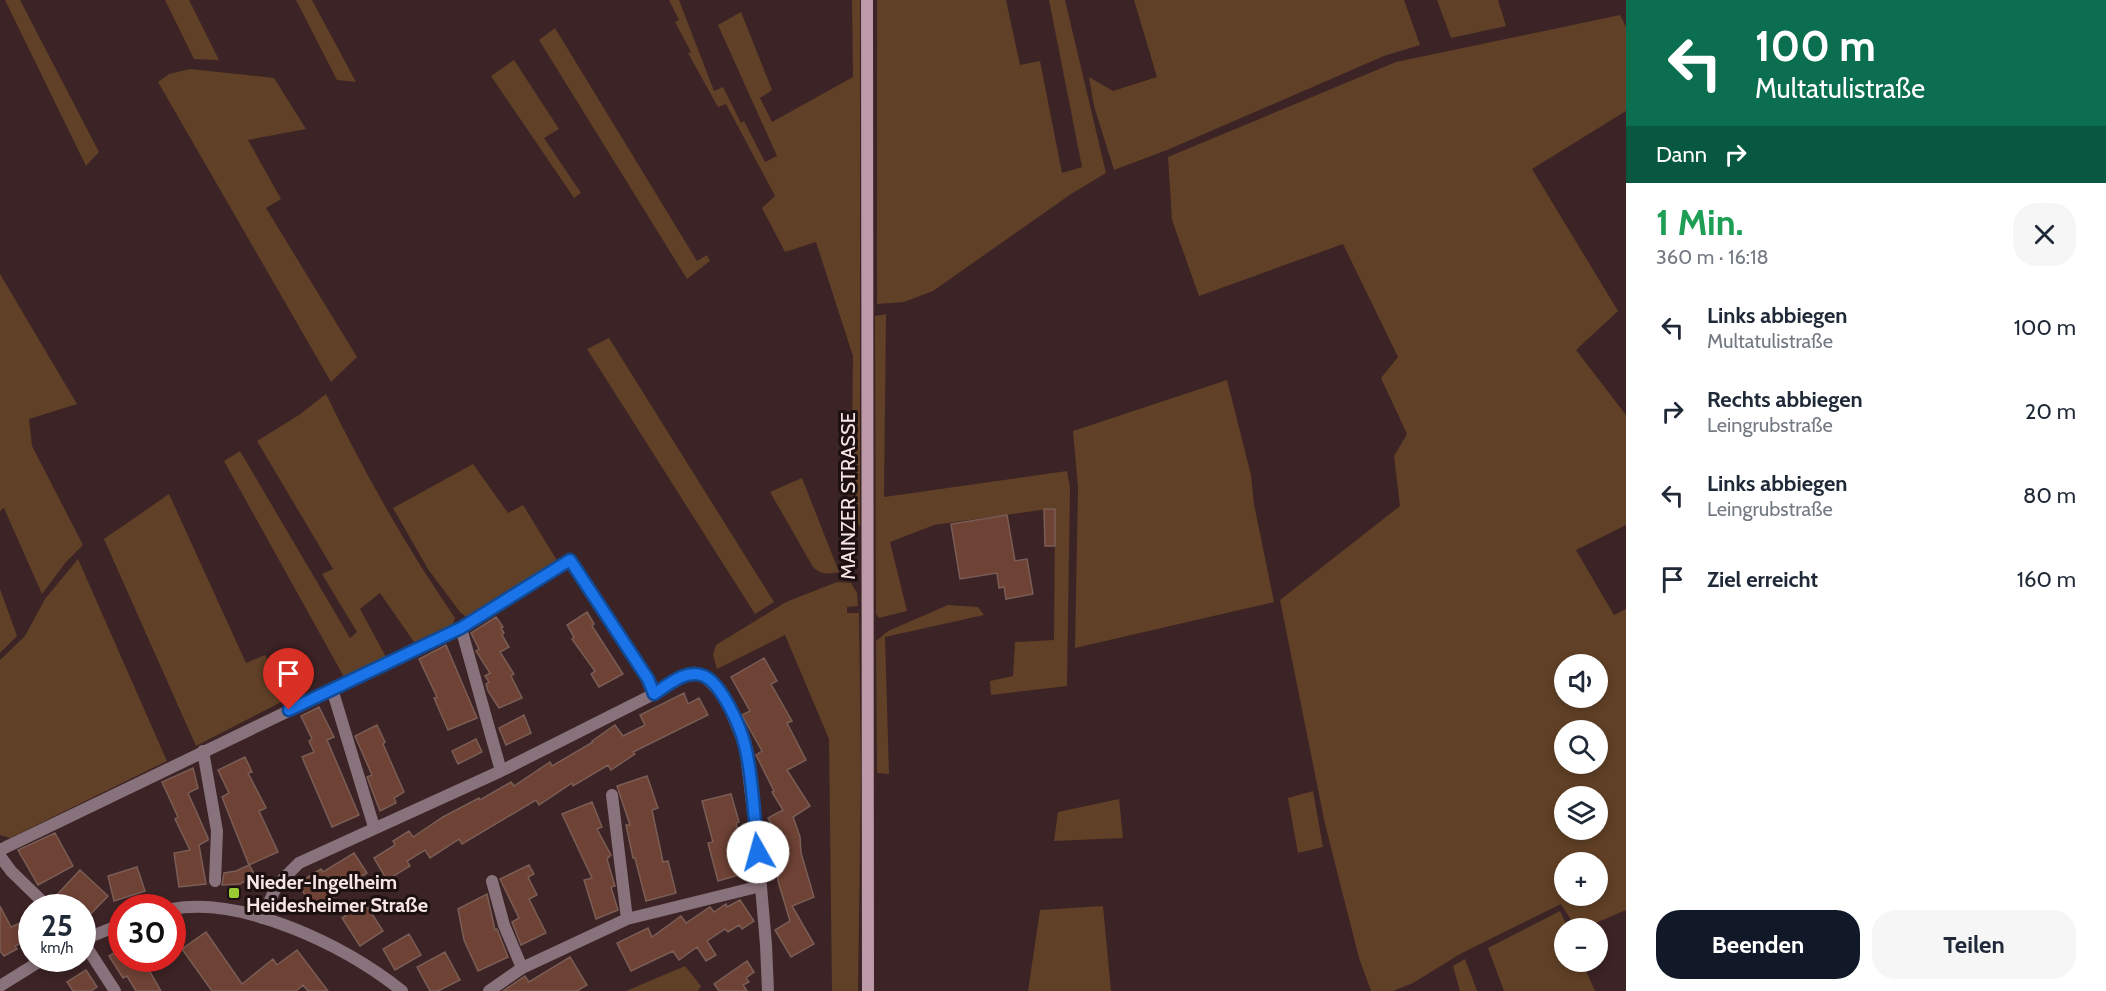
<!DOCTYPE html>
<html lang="de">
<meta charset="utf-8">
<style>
:root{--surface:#fff;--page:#f6f6f7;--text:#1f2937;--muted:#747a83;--accent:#111827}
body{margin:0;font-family:Cabin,sans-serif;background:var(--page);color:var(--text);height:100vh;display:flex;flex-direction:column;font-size:22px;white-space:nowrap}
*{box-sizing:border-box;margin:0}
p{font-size:20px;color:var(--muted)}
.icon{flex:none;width:33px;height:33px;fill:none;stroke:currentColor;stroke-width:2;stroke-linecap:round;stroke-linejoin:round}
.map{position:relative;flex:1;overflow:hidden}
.sheet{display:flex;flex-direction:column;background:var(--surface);width:480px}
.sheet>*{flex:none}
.guide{background:#0b6e4f;color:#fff;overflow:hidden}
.tools{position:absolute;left:1554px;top:654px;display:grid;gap:12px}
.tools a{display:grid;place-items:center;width:54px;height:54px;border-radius:50%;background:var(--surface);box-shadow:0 3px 9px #0003;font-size:30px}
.speed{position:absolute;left:18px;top:894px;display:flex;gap:12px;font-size:30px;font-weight:700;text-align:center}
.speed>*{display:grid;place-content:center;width:78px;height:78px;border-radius:50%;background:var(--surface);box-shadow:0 3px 9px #0003;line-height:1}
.speed small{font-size:15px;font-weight:400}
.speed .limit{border:9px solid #d22;background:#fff;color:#111}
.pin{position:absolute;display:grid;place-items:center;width:51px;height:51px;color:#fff;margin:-62px -26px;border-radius:50% 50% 50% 0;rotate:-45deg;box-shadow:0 0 6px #0007}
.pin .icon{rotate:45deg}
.me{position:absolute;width:66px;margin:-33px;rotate:353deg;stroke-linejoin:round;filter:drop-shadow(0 0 4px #0008)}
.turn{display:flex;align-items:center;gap:21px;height:126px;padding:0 30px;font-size:27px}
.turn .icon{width:78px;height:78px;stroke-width:2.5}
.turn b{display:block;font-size:42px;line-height:51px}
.then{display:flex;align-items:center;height:57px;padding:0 30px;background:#0003;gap:12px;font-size:22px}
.round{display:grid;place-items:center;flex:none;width:63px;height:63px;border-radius:24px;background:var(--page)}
.headline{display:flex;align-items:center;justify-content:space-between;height:102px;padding:0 30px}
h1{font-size:36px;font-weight:700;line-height:45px;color:#1e9e55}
.action{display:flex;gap:12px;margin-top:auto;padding:12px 30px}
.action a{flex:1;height:69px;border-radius:24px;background:var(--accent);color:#fff;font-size:24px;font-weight:700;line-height:69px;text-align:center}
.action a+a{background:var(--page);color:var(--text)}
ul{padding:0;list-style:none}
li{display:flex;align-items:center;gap:18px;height:84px;padding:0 30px}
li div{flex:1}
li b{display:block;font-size:22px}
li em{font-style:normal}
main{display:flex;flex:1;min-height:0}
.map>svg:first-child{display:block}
.green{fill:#604026;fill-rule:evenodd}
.building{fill:#6e4235;stroke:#7a5d55;stroke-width:1.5}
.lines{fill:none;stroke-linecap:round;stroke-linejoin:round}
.street{stroke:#88727b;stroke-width:12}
.secondary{stroke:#bc9aa8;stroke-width:12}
.route-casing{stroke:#114b97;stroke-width:15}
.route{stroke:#1a73e8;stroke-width:10}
.poi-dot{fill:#9acb35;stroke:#1c1011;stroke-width:2}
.labels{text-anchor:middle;stroke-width:6;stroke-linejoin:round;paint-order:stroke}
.street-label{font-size:20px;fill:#f7e5e6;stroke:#1c1011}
.poi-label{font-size:20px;font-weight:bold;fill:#f7e5e6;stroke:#1c1011;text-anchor:start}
</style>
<main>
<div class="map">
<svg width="1626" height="991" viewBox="0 0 1626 991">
<rect width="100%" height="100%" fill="#3c2325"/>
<path class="green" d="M5,0H20L99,152L86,166Z
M165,0H189L219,60L194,59Z
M296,0H312L356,82L337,80Z
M669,0H679L714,91L723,87L741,123L744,121L765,162L777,156L718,25L741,12L772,90L760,98L772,122L853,77L852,0H860V527L851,510L853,356L816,242L785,252L762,208L775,196L726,104L718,107L688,53L691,52L675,22L679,20Z
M877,0H1006L1020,65L1040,61L1062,173L1082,167L1049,0H1065L1106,173L1071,194L933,291L904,302L877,304Z
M1134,0H1404L1420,45L1384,56L1167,150L1114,170L1094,106L1089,77L1113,91L1157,77Z
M1437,0H1498L1506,26L1451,38Z
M1620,15L1626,27V111L1532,169L1618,311L1576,350L1626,415V525L1576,550L1614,615L1626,609V910L1584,928H1576L1561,904L1460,954L1413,983L1393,991H1371L1359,958L1325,824L1280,600L1400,506L1394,456L1407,434L1381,378L1398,357L1343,244L1199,296L1172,220L1168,157L1396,62ZM1564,664H1598V698H1564ZM1564,730H1598V764H1564ZM1564,796H1598V830H1564ZM1564,862H1598V896H1564Z
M555,28L697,261L707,255L710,261L687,279L539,40Z
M514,60L559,129L544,138L581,193L574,198L491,76Z
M190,69L274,78L306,129L248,140L281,199L266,208L357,357L331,382L158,82L169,74Z
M0,274L77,404L29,419L32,446L83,545L66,562L42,594L4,508L0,511Z
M886,314L884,497L1067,471L1070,488L1067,686L991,695L990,681L1013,676L1015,642L1054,640L1055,508L934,525L890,542L907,611L879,618L876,614L875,316Z
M609,338L774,602L755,614L587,349Z
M1227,380L1251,475L1254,504L1274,602L1075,648L1078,487L1073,431Z
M326,394C364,472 406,547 455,618L452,626L414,642L380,593L360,609L386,657L344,677L224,461L240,451L350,638L357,632L322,574L333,569L257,441L299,415Z
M473,464L508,513L523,505L558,562L466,617L460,612L428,569L393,508Z
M802,478L839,572C828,574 821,575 813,567L770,492Z
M169,494L246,663L265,655L289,698L196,746L104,539Z
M78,559L167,761L10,838L0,835V660L25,636L45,599Z
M837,582L851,583L857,593L858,606L847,607V613H859L861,776L858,991H832L829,739L785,635L717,669L713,655L716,645L786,602Z
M0,589L17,636L0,653Z
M948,605L978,607L984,615L885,637L889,774L877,773L876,641L888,631Z
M1313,791L1323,847L1298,853L1288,798Z
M1119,799L1123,838L1054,841L1058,812Z
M1103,906L1111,991H1028L1040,910Z
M1560,911L1568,928H1564V962H1582L1595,991H1504L1488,948Z
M1465,959L1477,991H1460L1453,966Z
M685,966L701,986L698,991H626Z"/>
<path class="building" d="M1044,509H1055V546H1045Z
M1007,515L1015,561L1027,559L1033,594L1006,599L1004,587L999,588L997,573L960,579L951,524Z
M587,612L594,624L592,626L623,674L599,687L591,674L595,671L572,639L574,637L567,625Z
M496,617L503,627L501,628L504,633L502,635L509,647L500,652L514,674L511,676L522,698L499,708L488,691L486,684L489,682L485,676L490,673L476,651L479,649L471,633Z
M446,645L477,718L448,730L434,698L437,697L419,659Z
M764,658L777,681L771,684L792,721L787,723L806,760L787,770L810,806L793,817L800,837L801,853L814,897L792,906L814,944L791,957L775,930L790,921L778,881L775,853L770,839L778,834L768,818L783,810L772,792L774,791L756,755L762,751L742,715L750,711L731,677Z
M684,693L688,704L699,698L708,715L633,752L635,754L611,770L608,765L573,786L572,783L539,805L536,800L462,844L459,839L430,858L425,850L407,861L410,866L387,880L374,858L395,845L393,841L409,831L413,837L443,817L479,798L480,800L511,782L514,786L550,762L552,766L593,742L592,741L615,725L623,736L645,725L640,715Z
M319,707L334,737L327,740L359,815L332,827L302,757L314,752L309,741L312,739L301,716Z
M524,715L531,733L506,745L499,728Z
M377,725L385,742L383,744L404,792L394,798L396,803L380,811L367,777L372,775L355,736Z
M476,739L482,752L458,764L452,751Z
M245,757L252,772L248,773L266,808L259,811L278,852L249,865L222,797L229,793L218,770Z
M193,768L198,788L188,793L208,838V840L199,845L206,884L179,887L174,853L190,850L175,819L178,817L162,782Z
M647,776L658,808L652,810L663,862L668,861L676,893L646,901L635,858H633L626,825H630L617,786Z
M731,794L739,822L736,823L749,872L718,881L708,843L713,842L702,801Z
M592,802L602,827L597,829L611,855L607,859L614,883L615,886L611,887L618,910L596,919L584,880L592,878L562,814Z
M55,833L73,866L38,885L18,850Z
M354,853L367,873L335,894L336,896L313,909L298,883L321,869L323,872Z
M249,865L255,875L240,884L222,885L224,873L236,871Z
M529,865L534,874L528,877L537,895L529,899L546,933L521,945L512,922L519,918L500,879Z
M137,867L145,891L114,901L108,876Z
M80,870L108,896L82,923V908H65L54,898Z
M487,894L495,930L497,929L508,957L478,971L464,940L458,909Z
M740,900L754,921L742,929L739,925L728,932L725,929L707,941L716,955L706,961L697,947L679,960L673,951L631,971L617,943L648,928L652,937L681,916L686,923L710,907L714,912L726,904L727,907Z
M365,903L383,931L360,946L342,918Z
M0,906L11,927L32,918V938L15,946L17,949L4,956L0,951Z
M206,932L242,984L273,959L277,965L297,950L328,991H308L303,985L296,991H212L182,949Z
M409,934L421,955L395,970L383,949Z
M122,948V958H142L161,991H136L127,976L123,978L109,956Z
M445,952L460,980L438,991H430L417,967Z
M570,957L587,985L577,991H503L525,976L529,982Z
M747,961L754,972L746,978L749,982L743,985L747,991H719L714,984Z
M86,970L97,987L91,991H73L67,982Z"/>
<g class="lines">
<path class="street" d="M461,628L501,771
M332,689L374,827
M203,751L217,831L215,881
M612,795L627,919
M0,850L461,628L570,560L648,679L654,694
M0,856L11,871L49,908
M492,881L504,925L522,968
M172,909C245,896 347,947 402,991
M262,918L277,885L299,863L501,771L654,694L680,677L692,674L704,676L725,697L745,746L758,852L766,945L768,991
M82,940L115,991
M82,940L122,924
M0,986L45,958
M489,991L522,968L627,919L761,886"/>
<path class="secondary" d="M867,0L868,991"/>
</g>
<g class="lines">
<defs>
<path id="route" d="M289,710L461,628L570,560L648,679L654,694C668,685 687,668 704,676C722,684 741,728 745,746C753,777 754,820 758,852"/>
</defs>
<use href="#route" class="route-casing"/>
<use href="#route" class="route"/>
</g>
<rect class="poi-dot" x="228" y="887" width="12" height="12" rx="3"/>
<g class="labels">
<g class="street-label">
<text transform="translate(848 496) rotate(-90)" y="7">MAINZER STRASSE</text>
</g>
<g class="poi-label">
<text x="246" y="889">Nieder-Ingelheim<tspan x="246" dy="23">Heidesheimer Straße</tspan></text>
</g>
</g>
</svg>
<div class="tools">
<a><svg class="icon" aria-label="sound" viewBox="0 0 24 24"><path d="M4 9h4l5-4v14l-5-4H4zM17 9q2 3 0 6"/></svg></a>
<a><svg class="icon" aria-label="search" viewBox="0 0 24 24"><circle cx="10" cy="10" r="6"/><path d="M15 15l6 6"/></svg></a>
<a><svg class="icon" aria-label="layers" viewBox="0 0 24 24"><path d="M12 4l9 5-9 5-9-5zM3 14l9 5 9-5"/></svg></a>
<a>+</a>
<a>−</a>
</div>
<div class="speed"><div>25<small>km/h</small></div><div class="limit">30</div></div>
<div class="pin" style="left:289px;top:710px;background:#d93025"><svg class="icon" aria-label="arrive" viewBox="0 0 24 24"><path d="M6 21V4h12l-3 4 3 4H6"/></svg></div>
<svg class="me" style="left:758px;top:852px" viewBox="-20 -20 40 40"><circle r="19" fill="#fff"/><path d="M0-13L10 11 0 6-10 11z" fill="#1a73e8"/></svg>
</div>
<section class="sheet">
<div class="guide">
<div class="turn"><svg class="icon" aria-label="left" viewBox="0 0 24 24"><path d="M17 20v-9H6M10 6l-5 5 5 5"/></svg><div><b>100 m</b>Multatulistraße</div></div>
<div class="then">Dann<svg class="icon" aria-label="right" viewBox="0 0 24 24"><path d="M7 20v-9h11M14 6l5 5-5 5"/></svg></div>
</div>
<div class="headline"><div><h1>1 Min.</h1><p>360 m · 16:18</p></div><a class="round"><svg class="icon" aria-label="close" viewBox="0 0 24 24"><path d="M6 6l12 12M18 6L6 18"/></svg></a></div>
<ul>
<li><svg class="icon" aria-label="left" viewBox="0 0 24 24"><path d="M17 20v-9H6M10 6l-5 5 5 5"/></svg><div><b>Links abbiegen</b><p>Multatulistraße</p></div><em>100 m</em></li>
<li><svg class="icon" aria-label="right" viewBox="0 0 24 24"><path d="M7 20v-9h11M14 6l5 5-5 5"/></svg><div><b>Rechts abbiegen</b><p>Leingrubstraße</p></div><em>20 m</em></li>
<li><svg class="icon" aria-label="left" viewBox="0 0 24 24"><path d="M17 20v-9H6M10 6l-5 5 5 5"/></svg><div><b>Links abbiegen</b><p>Leingrubstraße</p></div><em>80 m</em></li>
<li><svg class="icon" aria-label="arrive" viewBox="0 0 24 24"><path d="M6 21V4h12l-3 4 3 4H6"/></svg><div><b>Ziel erreicht</b></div><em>160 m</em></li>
</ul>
<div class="action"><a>Beenden</a><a>Teilen</a></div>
</section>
</main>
